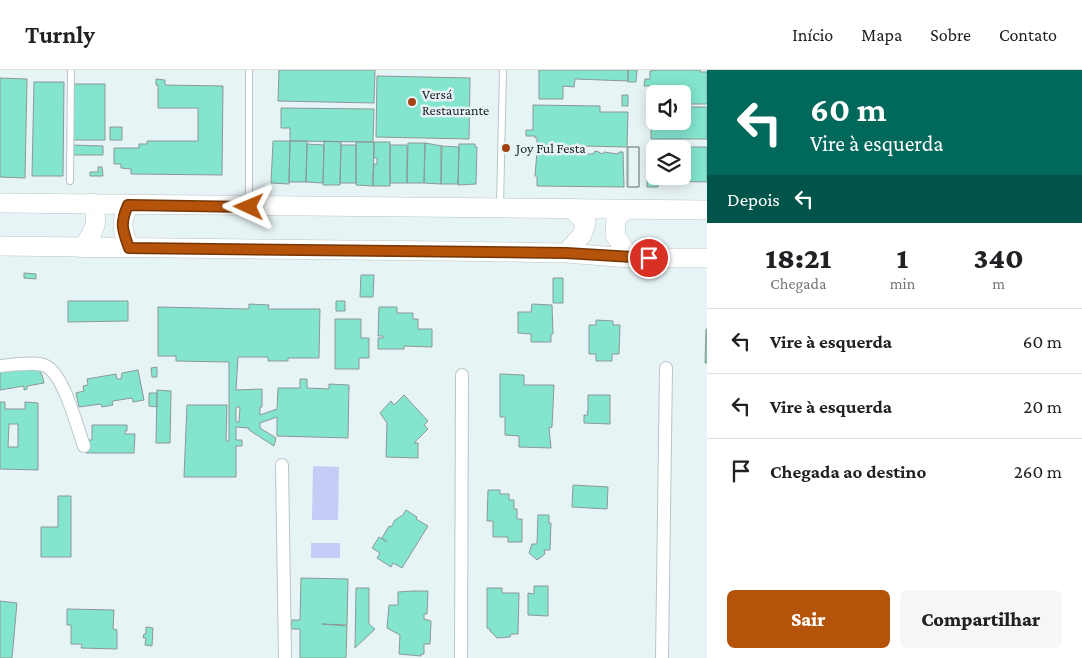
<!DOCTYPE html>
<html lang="pt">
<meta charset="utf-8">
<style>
:root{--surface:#fff;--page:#f6f6f6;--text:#202124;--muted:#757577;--line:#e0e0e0;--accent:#b45309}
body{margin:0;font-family:"Crimson Pro",serif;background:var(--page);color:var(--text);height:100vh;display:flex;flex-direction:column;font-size:19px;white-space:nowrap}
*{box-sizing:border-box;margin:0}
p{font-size:16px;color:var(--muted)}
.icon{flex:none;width:28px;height:28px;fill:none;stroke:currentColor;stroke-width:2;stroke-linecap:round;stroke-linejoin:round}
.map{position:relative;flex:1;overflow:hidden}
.drawer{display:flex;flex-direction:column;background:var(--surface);width:375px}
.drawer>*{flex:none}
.top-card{background:#00695c;color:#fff;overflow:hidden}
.fabs{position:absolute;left:646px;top:15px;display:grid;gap:10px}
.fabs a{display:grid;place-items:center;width:45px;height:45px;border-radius:8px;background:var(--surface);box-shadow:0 2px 12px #0003;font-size:25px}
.pin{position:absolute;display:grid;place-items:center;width:42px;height:42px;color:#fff;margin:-21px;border:2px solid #fff;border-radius:50%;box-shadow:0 1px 5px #0007}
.me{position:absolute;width:55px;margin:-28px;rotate:271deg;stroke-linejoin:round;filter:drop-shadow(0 0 4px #0008)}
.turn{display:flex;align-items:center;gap:18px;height:105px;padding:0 20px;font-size:22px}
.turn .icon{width:65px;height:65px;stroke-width:2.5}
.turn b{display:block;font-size:35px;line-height:42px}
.then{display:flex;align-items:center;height:48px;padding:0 20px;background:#0003;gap:10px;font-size:19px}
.eta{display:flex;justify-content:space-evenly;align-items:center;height:85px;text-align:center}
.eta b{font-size:30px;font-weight:800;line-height:35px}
.button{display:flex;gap:10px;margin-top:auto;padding:10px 20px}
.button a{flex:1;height:58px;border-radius:8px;background:var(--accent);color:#fff;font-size:20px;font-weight:800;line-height:58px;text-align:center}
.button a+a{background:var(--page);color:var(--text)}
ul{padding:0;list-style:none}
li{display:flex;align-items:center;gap:15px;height:65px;padding:0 20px;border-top:1px solid var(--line)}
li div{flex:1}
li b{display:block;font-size:19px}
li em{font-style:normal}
header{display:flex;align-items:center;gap:30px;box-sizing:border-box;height:70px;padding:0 25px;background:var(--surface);border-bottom:1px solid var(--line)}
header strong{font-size:24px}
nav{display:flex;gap:28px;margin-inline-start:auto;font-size:18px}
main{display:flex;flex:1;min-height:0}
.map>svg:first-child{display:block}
.water{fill:#c6ccf6}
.building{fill:#83e5ce;stroke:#8d9895;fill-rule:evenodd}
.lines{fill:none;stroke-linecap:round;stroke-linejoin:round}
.service-casing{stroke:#b9c5c8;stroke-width:8}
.minor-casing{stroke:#b9c5c8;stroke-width:14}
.secondary-casing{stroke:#b9c5c8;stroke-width:20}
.service{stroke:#fff;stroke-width:6}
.minor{stroke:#fff;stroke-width:12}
.secondary{stroke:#fff;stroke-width:19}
.route-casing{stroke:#753606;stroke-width:12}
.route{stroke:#b45309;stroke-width:9}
.poi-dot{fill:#a64113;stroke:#e7f4f6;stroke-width:2}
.labels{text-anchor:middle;stroke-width:5;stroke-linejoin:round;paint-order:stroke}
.poi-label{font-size:14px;fill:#202425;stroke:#e7f4f6;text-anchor:start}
</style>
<header>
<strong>Turnly</strong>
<nav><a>Início</a><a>Mapa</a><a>Sobre</a><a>Contato</a></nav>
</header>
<main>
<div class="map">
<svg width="707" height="588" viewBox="0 0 707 588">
<rect width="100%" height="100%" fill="#e7f4f6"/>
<path class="water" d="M313,396L339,397L338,450H312Z
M311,473H340V488H311Z"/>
<path class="building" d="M279,0H375L374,33L278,31Z
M539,0H628V11L575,9L574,17L563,16V29H539Z
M628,0H637L636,12H628Z
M657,0H700V2H707V34H682V24H657V22H650V16H644L645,9H650V1Z
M377,6L470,8L469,69L376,67Z
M0,8L27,9L25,108L0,107Z
M156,9L165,10V15L223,16L222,105L131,104V99L121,98V94H114V78H139V74H147V71H198V38H158V15H156Z
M34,12H64L63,106H32Z
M74,14H105V70H73Z
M622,25H628V36H622Z
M533,35L600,36V42H628L627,77L537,75V68H535V66H526V60H533Z
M651,36H655V51H682V37H707V69H651Z
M281,38L374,39L373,72L290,71V58H281Z
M110,57H122V70H110Z
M273,71H290L289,114L271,113Z
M290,71H307L306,112H289Z
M324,71L341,72L340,115H323Z
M356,72H374L373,105H372V108H373V116L356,115Z
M374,72H390V116H373L374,94H377V88H374Z
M408,73H425L424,113H407Z
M425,73L442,76L441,114L424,113Z
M307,74L324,75L323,113L306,112Z
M459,74H475V77H477L476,114L458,115Z
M72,75L103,76V85H72Z
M341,75H356V113H340Z
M390,75H407V113H390Z
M441,76L459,77L458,114H441Z
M627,77H639V117H627Z
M628,77H639V117H628Z
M648,77H707V112L659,111L660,106H682V79H655V93H648Z
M537,81H543L544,83L558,81L559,83H562L563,81H568L569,83H574L575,81H587L588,84H593L595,81L599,82L600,83L603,84L604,82L618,84L619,82H623L624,117L537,116V106H535Z
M98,97H102L103,106H90V102H98Z
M647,110H658V117H647Z
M24,203L36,204V209L24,208Z
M361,205H374L373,227H360Z
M553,208H563V233H553Z
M68,231H128V251L68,252Z
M336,231H345V241H336Z
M249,234L269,235L268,239H320L319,288H288V291H268V287H238L236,320L262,319V337H260V345L277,339L278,318H300V309H307V318L329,319V314L349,315L348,368L277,366V347L260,353V358L276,368L274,376L249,360V358L236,357V370H242V376H236V407H184L187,335H227L226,371H229V292L176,291V286H158V237L249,239ZM236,337H240L239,352H236Z
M532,234L552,235L553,264H551V272H531V264L518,263V242H531Z
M379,237H397V243H413V249H418V259H432V277L404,276V279H378V268H383V266H378Z
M335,249H361V268H369V288H359V299H335Z
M596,250L613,251V255H620L619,284H612V291H596V284H589V255H596Z
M706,259H707V293H705Z
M37,297L42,305L44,313L27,316V319L24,320V316L0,320V302Z
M157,297V307H152L151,298Z
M138,300L144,330L133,332L132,328L113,331L112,332L113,335L102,337L101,334L79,337L76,323L84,321L83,316L88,315L87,309L116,304L117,309H121L122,303Z
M500,304L524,305V315H554L552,357L549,358L551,378L519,377V366L505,365V347H500Z
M157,320L171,321L170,373H156Z
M149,323H157V337L149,336Z
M404,325L428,351L424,355L428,359L414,373H418V388L386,387L387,353L380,343L391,331L394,335Z
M588,325H610V354L584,353V345H588L587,341H588Z
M0,332H5V339H25V332L38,333V400L0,399ZM9,354H18V377H8Z
M92,355H127V361H125V364H135L134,383H86V370H92Z
M573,415L608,417L607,439L572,437Z
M488,420H500V424H509V430H514V439H517V449H522V472H508V467H493V451H487Z
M58,426H71V487H41V457H58Z
M406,440L417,447L416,449L428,456L402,498L393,493L391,497L377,488L380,483L372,478L379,467L387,472L382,468L389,456L391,457L395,450L403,445Z
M538,445H549V453H551L550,480H544L545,484L537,490L529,483L532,474H537Z
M301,508L348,509L347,555L322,554L347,556L346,588H300V559H291L292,550H300Z
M534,516H548V546L528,545V523L534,524Z
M356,518H369V554L375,559L355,578Z
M487,518H502V523H519L518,564H511L510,567L497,568L490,561V559L487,558Z
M413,521H428L427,544H424V549L431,551L430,574H424V584H421V586L399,584L400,565L387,558L389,535H398V522Z
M0,531L17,533L12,588H0Z
M67,539L114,540L113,559L117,560V579L81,578L82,574H71V555H67Z
M146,557L153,558L152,576L145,575L146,568H143L144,564H146Z"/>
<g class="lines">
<defs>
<path id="service" d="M70,111L71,0
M249,134V0
M500,136L503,0"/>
<path id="minor" d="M0,296C12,295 36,291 46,296C64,305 77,357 84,376
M282,395L285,588
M461,588L462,305
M662,588L666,298"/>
<path id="secondary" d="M0,133L707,140
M129,135C120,153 122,159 129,177
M624,141L616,148L615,165L630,188
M0,176L441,181L566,183L630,188H707
M82,178C94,162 100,153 92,133
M566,183L582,165L586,153L571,138"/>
</defs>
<use href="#service" class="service-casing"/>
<use href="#minor" class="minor-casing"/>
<use href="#secondary" class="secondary-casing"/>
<use href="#service" class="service"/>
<use href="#minor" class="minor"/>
<use href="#secondary" class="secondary"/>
</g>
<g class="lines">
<defs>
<path id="route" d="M249,137L128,135C120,153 122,159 129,178L566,183L649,188"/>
</defs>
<use href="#route" class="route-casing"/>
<use href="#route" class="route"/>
</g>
<g class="poi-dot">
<circle cx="412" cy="32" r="5"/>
<circle cx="506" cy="78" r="5"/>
</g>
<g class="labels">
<g class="poi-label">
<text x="422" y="29">Versá<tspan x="422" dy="16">Restaurante</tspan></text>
<text x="516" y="83">Joy Ful Festa</text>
</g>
</g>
</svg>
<div class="fabs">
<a><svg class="icon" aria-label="sound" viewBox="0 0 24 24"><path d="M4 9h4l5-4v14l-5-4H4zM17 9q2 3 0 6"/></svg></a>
<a><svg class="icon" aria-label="layers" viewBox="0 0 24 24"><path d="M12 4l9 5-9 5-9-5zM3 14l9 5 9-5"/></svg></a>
</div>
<div class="pin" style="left:649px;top:188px;background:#d93025"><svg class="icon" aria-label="arrive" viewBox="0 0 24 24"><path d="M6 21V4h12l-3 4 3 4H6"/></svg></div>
<svg class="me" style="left:249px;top:137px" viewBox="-20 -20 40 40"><path d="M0-17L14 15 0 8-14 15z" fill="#b45309" stroke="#fff" stroke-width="4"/></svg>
</div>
<section class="drawer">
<div class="top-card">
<div class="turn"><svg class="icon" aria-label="left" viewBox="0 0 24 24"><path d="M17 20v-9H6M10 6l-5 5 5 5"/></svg><div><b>60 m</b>Vire à esquerda</div></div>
<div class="then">Depois<svg class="icon" aria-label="left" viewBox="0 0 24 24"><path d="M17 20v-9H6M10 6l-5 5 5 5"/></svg></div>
</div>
<div class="eta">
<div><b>18:21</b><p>Chegada</p></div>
<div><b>1</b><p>min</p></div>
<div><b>340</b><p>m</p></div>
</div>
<ul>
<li><svg class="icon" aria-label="left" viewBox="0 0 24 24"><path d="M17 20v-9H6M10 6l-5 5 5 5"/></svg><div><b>Vire à esquerda</b></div><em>60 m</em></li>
<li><svg class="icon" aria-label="left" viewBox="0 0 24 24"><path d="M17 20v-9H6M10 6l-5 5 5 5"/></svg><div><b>Vire à esquerda</b></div><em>20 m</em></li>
<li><svg class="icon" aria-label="arrive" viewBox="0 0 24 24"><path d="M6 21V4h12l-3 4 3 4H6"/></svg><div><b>Chegada ao destino</b></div><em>260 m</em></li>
</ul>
<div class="button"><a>Sair</a><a>Compartilhar</a></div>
</section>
</main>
